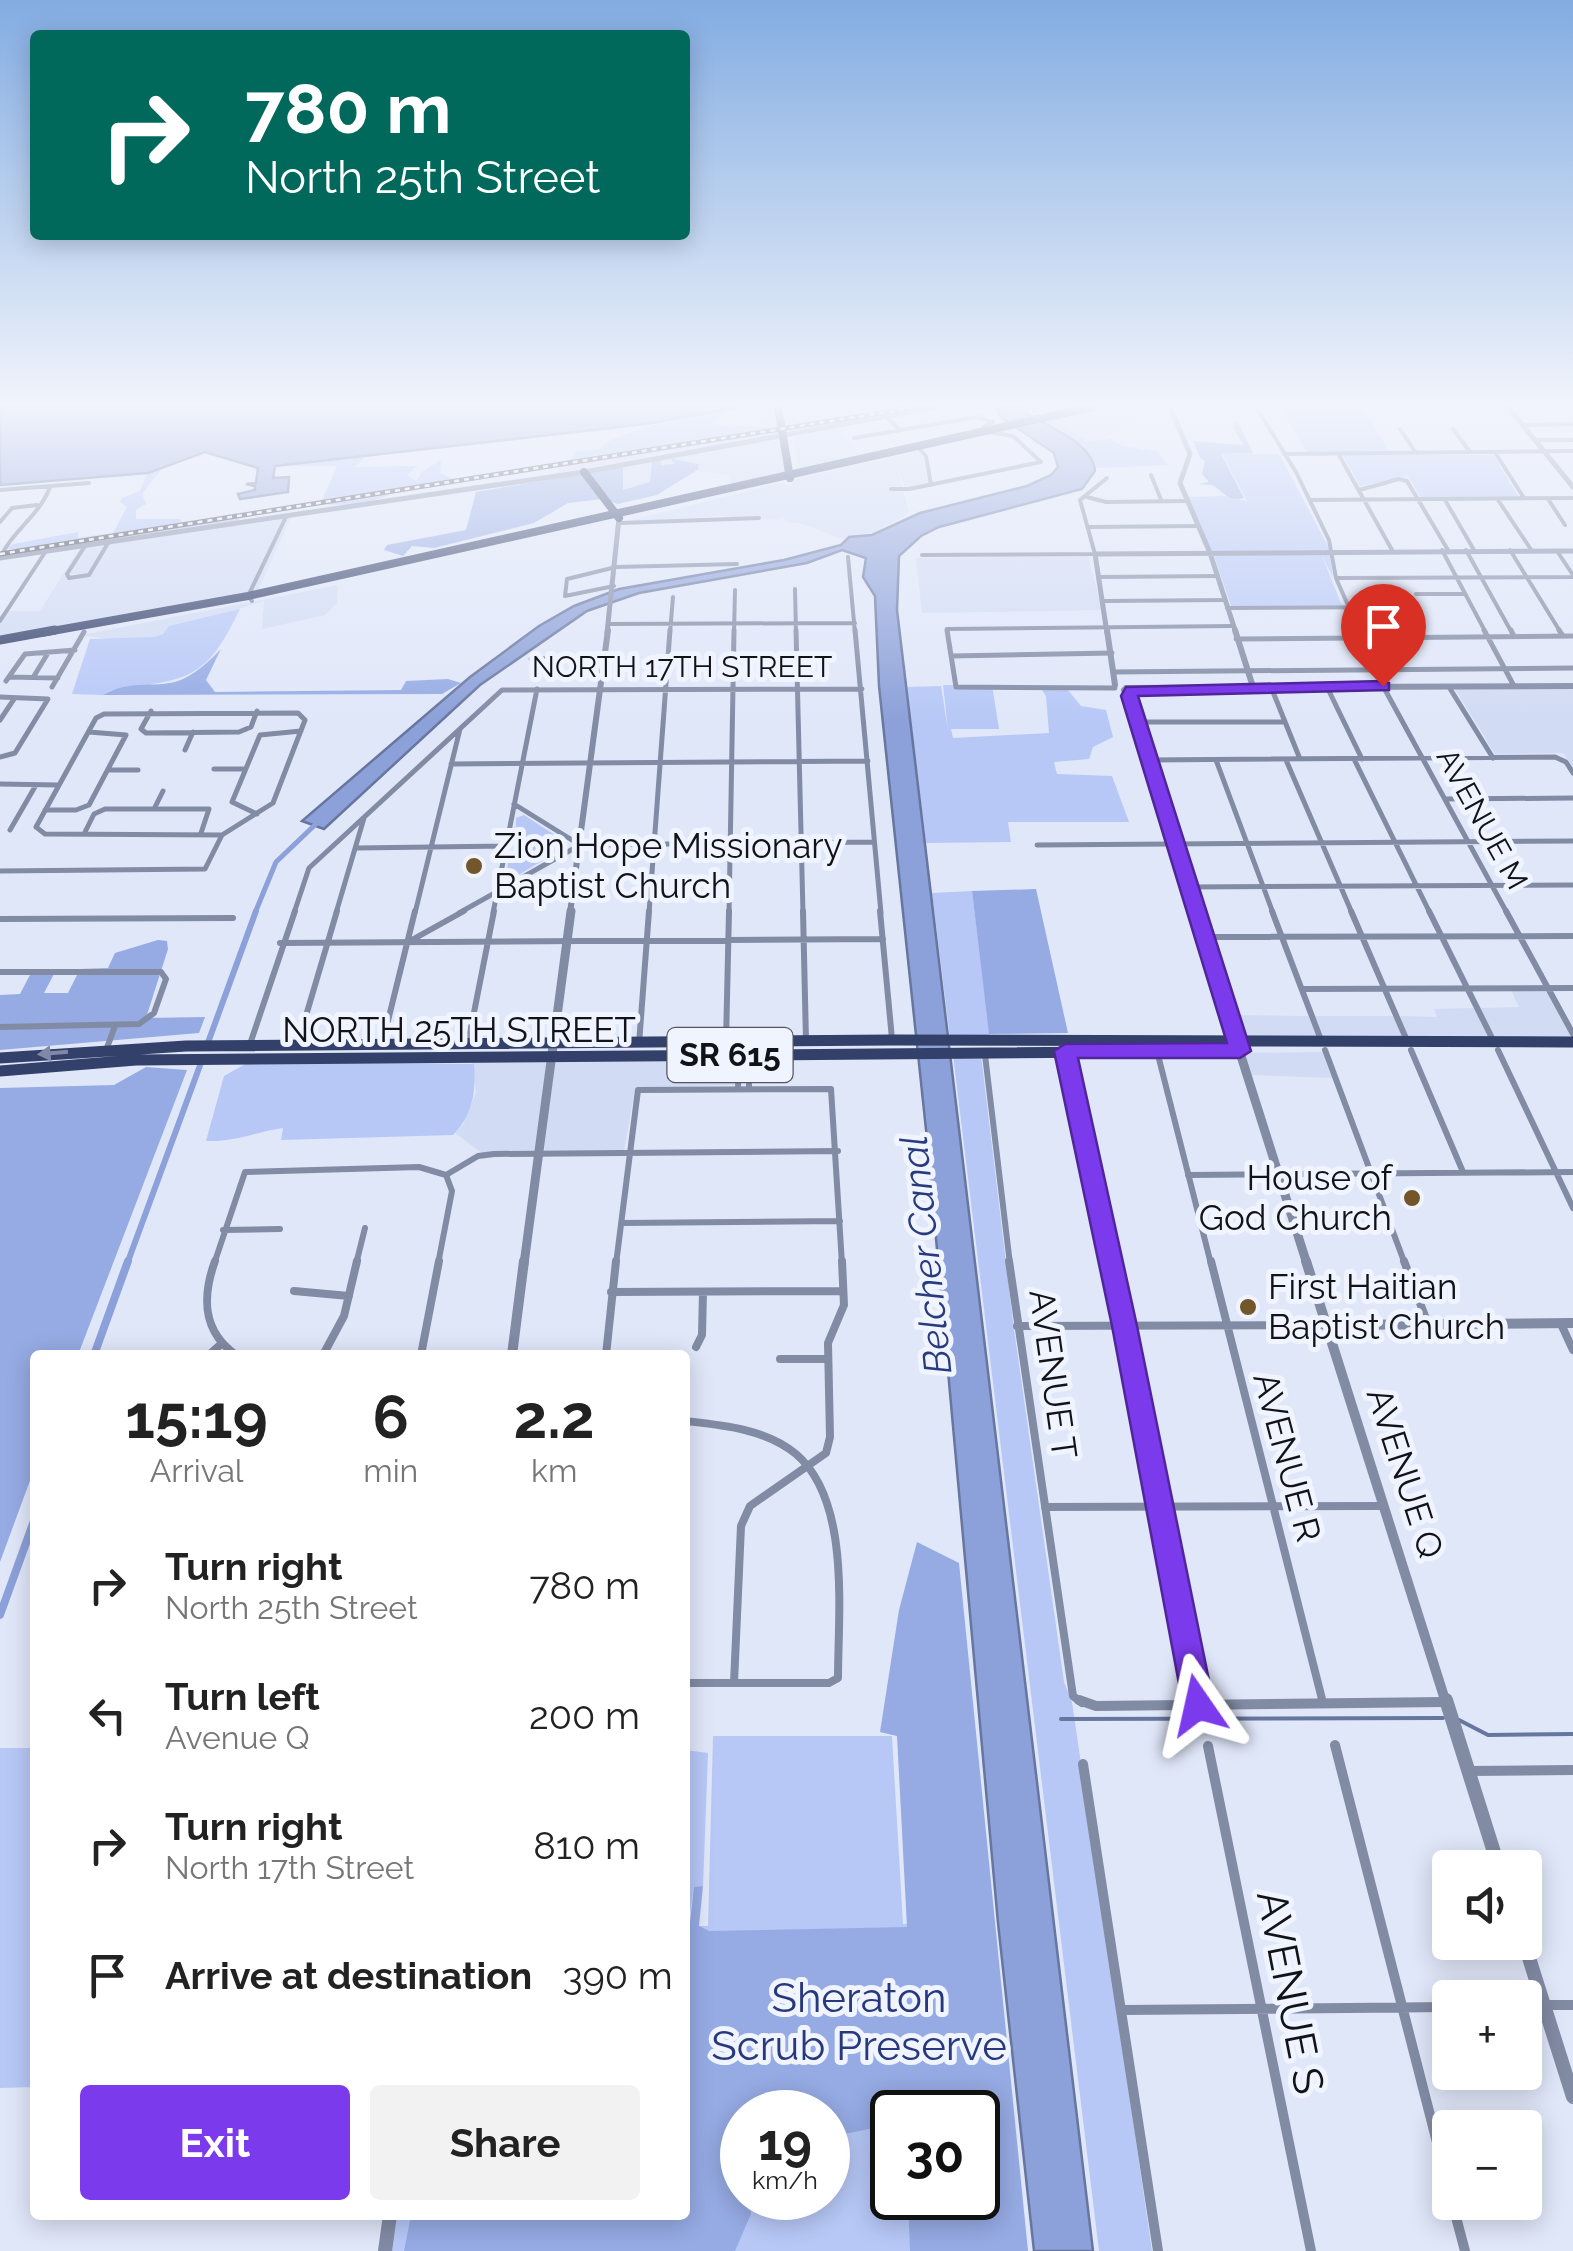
<!DOCTYPE html>
<meta charset="utf-8">
<style>
:root{--surface:#fff;--page:#f2f2f2;--text:#222;--muted:#767676;--accent:#7c3aed}
body{margin:0;font-family:Raleway,sans-serif;background:var(--page);color:var(--text);height:100vh;display:flex;flex-direction:column;font-size:38px;white-space:nowrap}
*{box-sizing:border-box;margin:0}
p{font-size:32px;color:var(--muted)}
.icon{flex:none;width:55px;height:55px;fill:none;stroke:currentColor;stroke-width:2;stroke-linecap:round;stroke-linejoin:round}
.map{position:relative;flex:1;overflow:hidden}
.drawer{position:absolute;left:30px;top:1350px;width:660px;height:870px;display:flex;flex-direction:column;background:var(--surface);border-radius:10px;box-shadow:0 5px 25px #0003}
.drawer>*{flex:none}
.banner{position:absolute;left:30px;top:30px;width:660px;height:210px;border-radius:10px;box-shadow:0 5px 25px #0003;background:#00695c;color:#fff;overflow:hidden}
.controls{position:absolute;left:1432px;top:1850px;display:grid;gap:20px}
.controls a{display:grid;place-items:center;width:110px;height:110px;border-radius:10px;background:var(--surface);box-shadow:0 5px 25px #0003;font-size:50px}
.speed{position:absolute;left:720px;top:2090px;display:flex;gap:20px;font-size:50px;font-weight:700;text-align:center}
.speed>*{display:grid;place-content:center;width:130px;height:130px;border-radius:50%;background:var(--surface);box-shadow:0 5px 25px #0003;line-height:1}
.speed small{font-size:25px;font-weight:400}
.speed .limit{border:5px solid #111;border-radius:15px;background:#fff;color:#111}
.pin{position:absolute;display:grid;place-items:center;width:85px;height:85px;color:#fff;margin:-102px -42px;border-radius:50% 50% 50% 0;rotate:-45deg;box-shadow:0 0 10px #0007}
.pin .icon{rotate:45deg}
.me{position:absolute;width:110px;margin:-55px;rotate:349deg;stroke-linejoin:round;filter:drop-shadow(0 0 8px #0008)}
.turn{display:flex;align-items:center;gap:35px;height:210px;padding:0 50px;font-size:45px}
.turn .icon{width:130px;height:130px;stroke-width:2.5}
.turn b{display:block;font-size:70px;line-height:85px}
.eta{display:flex;justify-content:space-evenly;align-items:center;height:170px;text-align:center}
.eta b{font-size:60px;font-weight:700;line-height:70px}
.action{display:flex;gap:20px;margin-top:auto;padding:20px 50px}
.action a{flex:1;height:115px;border-radius:10px;background:var(--accent);color:#fff;font-size:40px;font-weight:700;line-height:115px;text-align:center}
.action a+a{background:var(--page);color:var(--text)}
ul{padding:0;list-style:none}
li{display:flex;align-items:center;gap:30px;height:130px;padding:0 50px}
li div{flex:1}
li b{display:block;font-size:38px}
li em{font-style:normal}
.map>svg:first-child{display:block}
.built{fill:#d1dbf4}
.green{fill:#b7c8f7;fill-rule:evenodd}
.forest{fill:#96abe4}
.water{fill:#8ca0d9;stroke:#67769f;stroke-width:2.5}
.lines{fill:none;stroke-linecap:round;stroke-linejoin:round}
.stream{stroke:#67769f;stroke-width:4}
.canal-far2{stroke:#8ca0d9;stroke-width:5}
.canal-far1{stroke:#8ca0d9;stroke-width:6}
.canal{stroke:#8ca0d9;stroke-width:8}
.minor-far4{stroke:#828ba4;stroke-width:4}
.minor-far3{stroke:#828ba4;stroke-width:5}
.minor-far2{stroke:#828ba4;stroke-width:6}
.minor-far1{stroke:#828ba4;stroke-width:8}
.minor{stroke:#828ba4;stroke-width:10}
.tertiary-far4{stroke:#828ba4;stroke-width:5}
.tertiary-far3{stroke:#828ba4;stroke-width:6}
.tertiary-far2{stroke:#828ba4;stroke-width:9}
.tertiary-far1{stroke:#828ba4;stroke-width:10}
.tertiary{stroke:#828ba4;stroke-width:14}
.primary-far2{stroke:#33406a;stroke-width:8}
.primary-far1{stroke:#33406a;stroke-width:9}
.primary{stroke:#33406a;stroke-width:11}
.rail-casing{stroke:#464952;stroke-width:5}
.rail{stroke:#f0f4ff;stroke-width:2.5;stroke-dasharray:5;stroke-linecap:butt}
.oneway{fill:#7f88a6}
.route{fill:#7c3aed;stroke:#51269a;stroke-width:2.5}
.poi-dot{fill:#735629;stroke:#f0f4ff;stroke-width:4}
.labels{text-anchor:middle;stroke-width:10;stroke-linejoin:round;paint-order:stroke}
.far-street-label{font-size:30px;fill:#111319;stroke:#f0f4ff}
.shield{fill:#f0f4ff;stroke:#54565e;stroke-width:2.5}
.shield-label{font-size:32px;font-weight:bold;fill:#111319}
.poi-label{font-size:35px;fill:#111319;stroke:#f0f4ff;text-anchor:start}
.street-label{font-size:35px;fill:#111319;stroke:#f0f4ff}
.water-label{font-size:38px;font-style:italic;fill:#293b7f;stroke:#f0f4ff}
.near-street-label{font-size:42px;fill:#111319;stroke:#f0f4ff}
.near-park-label{font-size:42px;fill:#27397c;stroke:#f0f4ff}
</style>
<div class="map">
<svg width="1573" height="2251" viewBox="0 0 1573 2251">
<rect width="100%" height="100%" fill="#e0e7f9"/>
<path class="built" d="M810,407H854L855,417L794,432L790,411Z
M1105,407H1147L1128,411L1134,417L1101,441L1082,440L1050,420Z
M781,415L783,434L560,473L557,461L773,430L759,426L762,418Z
M834,426L861,454L798,469L794,434Z
M784,436L788,471L731,484L730,475L697,471L698,464L674,458L675,464L661,466L659,459L652,460L650,482L622,490V467L581,472Z
M920,451L929,484L905,488L895,460L909,513L875,532L842,539L803,524L785,522L783,516L779,520L721,516L624,522L780,483L794,486L787,481Z
M291,517L258,591L0,636V618L5,611H40L80,547Z
M1088,556L1102,610L922,613L916,558Z
M338,585L337,603L325,615L262,629L264,601L196,622L170,626L163,634L154,637L123,641L82,635Z
M1573,688V767L1563,753L1495,754L1455,689Z
M1546,989L1573,1040L1497,1041L1480,1008L1519,1007L1511,990Z
M1474,1008L1490,1041H1410L1400,1016L1437,1017L1434,1009Z
M1232,1015L1308,1016L1318,1041H1240Z
M1315,1016H1393L1404,1041H1324Z
M1322,1052L1332,1078L1251,1075L1244,1053Z
M735,1057V1085L635,1089L624,1151L544,1152L555,1059Z
M471,1059H548L537,1152L482,1153L455,1133L463,1125L476,1092Z"/>
<path class="green" d="M1281,407H1360L1390,452L1307,453Z
M721,411L727,412L712,423L731,428L738,425L776,429L572,459L575,452L599,449C614,431 694,416 721,411Z
M1050,420L1087,441L1111,439L1122,446L1157,451L1168,465L1097,468L1087,450L1042,421Z
M1222,454H1279L1330,550L1212,552L1188,497L1225,496L1247,501Z
M1343,455H1493L1519,497L1421,498L1408,476L1360,486Z
M365,457L355,467L417,466L407,475L416,481L423,471L441,460L440,473L455,480L371,493L390,495L362,504L329,505L326,503L367,495L322,500L337,466H281Z
M161,470L142,494L146,504L136,510V519H180L183,523L237,513L241,523L59,548L6,549L13,544L78,532V538L113,533L127,507L120,502L122,498L140,491L147,473Z
M1330,552L1333,578L1321,553L1342,606H1231L1213,553Z
M240,609C205,682 188,679 112,690L103,695L72,694L90,639L154,637L163,634L169,626Z
M943,685H992L999,729H951L953,738L1049,733L1046,696L1042,690H1068L1081,706L1106,710L1113,737L1093,747L1089,759L1054,762L1057,774L1112,776L1129,822H1008L1011,842L926,843L907,687L941,686L948,730Z
M524,815L561,839L562,849L510,880L506,879L509,856L515,853L516,818Z
M972,891L990,1039L950,1038L932,893Z
M953,1055H981L1014,1329L1064,1682L1072,1702L1152,2251H1099Z
M249,1062L474,1064C476,1091 473,1115 453,1135L281,1140L283,1128C255,1132 235,1142 206,1141L224,1076Z
M713,1736H892L903,1924L966,1923L994,2251H391L396,2215H685V1750L708,1753L703,1886L694,1888L688,1926H708ZM742,2112H828V2198H742ZM892,2112H978V2198H892Z
M0,1748H35V2087L0,2088Z"/>
<path class="forest" d="M1237,420L1253,453L1221,454L1244,498C1227,502 1223,491 1212,485L1198,484L1209,482L1202,474L1205,461L1200,458L1193,441L1243,445L1232,426Z
M670,458L698,464L699,469L657,495L618,504L603,499L568,503L534,523L434,548L412,546L403,556L384,550L387,545L466,530L476,492L623,467V490L650,482L652,460L659,459L662,465L675,464Z
M221,649L206,680L215,692L401,690L406,681L448,679L461,683L442,694L103,695C130,678 160,690 183,679C199,671 209,661 221,649Z
M1036,889L1068,1033L989,1034L972,891Z
M158,940L167,941L168,949L146,1018L205,1017L199,1033L0,1050V995L20,994L32,971L56,970L44,993H68L80,969L108,968L115,953Z
M146,1067L187,1070L78,1355H35V1467L0,1562V1088L114,1085Z
M917,1542L959,1563L1028,2251H910L908,2198H978V2112H892V2124L850,2133L828,2134V2112H742V2198H750L751,2214L735,2251H404L411,2215H685V1966L694,1887L703,1886L699,1926L709,1931L907,1927L897,1736L880,1732L899,1610Z"/>
<path class="water" d="M0,407H740L646,424L275,466L273,478L289,477L288,492L240,499L238,494L255,490V486L246,484L256,483L258,468L205,452L148,473L0,485Z
M996,407H1028L1026,413C1048,427 1093,443 1095,471L1082,489L939,527L921,536L899,556L897,610L1093,2251H1034L998,1923L927,1139L879,686L875,596L863,577L866,558L842,550L807,563L639,593L587,611L480,685L324,829L302,821L470,677L539,626L574,606L619,589L784,560L841,545L849,537L872,535L920,513L1027,486L1051,475L1058,467L1054,453L1001,417Z"/>
<g class="lines">
<path class="stream" d="M1061,1719L1443,1718
M1459,1720L1488,1735L1573,1734"/>
<path class="canal-far2" d="M255,913L276,862L318,822"/>
<path class="canal-far1" d="M206,1048L256,911
M127,1264L202,1060"/>
<path class="canal" d="M94,1355L128,1261
M0,1615L35,1518"/>
<path class="minor-far4" d="M1256,407L1296,472L1329,540L1336,578L1360,633
M885,416L900,430
M1524,425L1573,424
M1400,429L1416,453
M1453,429L1470,452
M988,432L1013,436L1041,462
M854,438L977,417L993,422L983,427L985,431
M1538,440H1573
M917,446L926,456L931,485
M1284,454L1573,451
M1496,454L1524,498
M1339,455L1392,550
M1151,475L1162,502
M891,489H909L1041,462
M0,490L89,483
M1359,490L1399,479L1407,481L1448,550
M1087,497L1106,502L1187,501
M1548,499L1565,525
M1310,500L1573,498
M1445,500L1474,550
M1498,500L1532,551
M0,522L12,508L37,505
M621,523L759,518
M1088,527L1199,526
M85,546L67,574L69,578L89,575L108,543
M1442,550L1486,633
M1466,550L1512,633
M1510,550L1561,633
M1557,551L1573,575
M922,555L1095,554L1080,500L1107,478
M848,557L855,633
M0,558C12,531 40,515 50,487
M1100,577L1218,576
M1336,578L1573,577
M614,586L565,596L567,579L616,567L737,564
M795,589L796,633
M1416,594H1464
M252,601L248,596L286,517
M1105,601L1225,600
M1227,608L1404,607
M0,621L46,551
M609,624L855,623
M670,633L673,597
M734,633L735,590
M948,633L947,629L1232,626"/>
<path class="minor-far3" d="M796,630L803,913
M855,630L881,913
M947,630L956,687L1115,688
M1359,630L1383,686L1507,913
M1484,630L1514,686
M1511,630L1514,636
M1559,630L1563,636
M1236,639L1573,636
M951,656L1112,653
M531,659L604,658
M1114,672L1573,668
M34,676L48,653
M9,677L58,678
M6,681L25,654L75,650
M52,687L84,632
M1271,687L1300,759
M1327,687L1362,759
M1449,687L1493,758
M0,697L48,699L15,753L0,757
M151,711L141,729L146,733L239,732L251,727L257,711
M298,713L305,720L273,803L222,835L45,834L36,827L96,718L104,714Z
M0,720L14,699
M1140,722H1285
M185,750L193,732
M1354,759L1430,913
M1150,760L1555,757L1566,762L1573,773
M1216,760L1273,913
M1286,760L1352,913
M451,764L868,761
M214,769H245
M108,770H138
M0,784L58,785
M1446,799L1573,798
M514,804L580,845
M154,809L163,791
M45,810H76L89,805L126,735L89,732
M257,814L232,802L260,735L301,731
M10,830L36,785
M84,834L94,814L105,809H209L201,833
M1037,845L1573,841
M357,848L506,846
M0,871L205,869L222,835
M1187,887L1573,885
M294,913L309,868L502,690L862,689
M336,913L364,818
M415,913L460,729
M459,913L580,845L873,842
M493,913L537,689
M649,913L670,630
M729,913L734,630"/>
<path class="minor-far2" d="M803,911L806,1041
M880,911L892,1039
M1272,911L1321,1040
M1351,911L1408,1043
M1429,911L1493,1040
M1506,911L1573,1034
M0,919L233,918
M1203,937L1573,936
M410,941L464,911
M280,943L883,939
M0,972H161L166,979L154,1013L139,1024L0,1027
M1302,989L1573,988
M726,1042L729,911
M468,1043L494,911
M250,1044L295,911
M639,1044L649,911
M382,1045L415,911
M297,1046L337,911
M1325,1050L1405,1264
M1411,1050L1463,1172
M1498,1050L1573,1208
M1065,1051L1111,1264
M1157,1051L1211,1264
M105,1053L115,1026
M749,1055V1087
M985,1055L1010,1264
M738,1087L739,1056
M446,1175L478,1156L494,1154L838,1151
M1188,1175L1573,1172
M622,1223L840,1221
M223,1230L280,1229
M214,1264L245,1172L419,1167L446,1175
M356,1264L365,1228
M438,1264L452,1191L446,1175
M616,1264L638,1090L831,1089L842,1264"/>
<path class="minor-far1" d="M215,1261C202,1297 202,1331 236,1355
M1009,1261L1073,1696L1082,1703
M1110,1261L1199,1703
M1211,1261L1323,1703
M1404,1261L1428,1324
M294,1291L349,1296
M611,1292L843,1291
M1561,1324L1573,1350
M1017,1326L1326,1325
M696,1347L702,1335L703,1292
M209,1355L220,1345
M323,1355L344,1316L357,1261
M421,1355L439,1261
M606,1355L616,1261
M780,1359H827
M685,1421C722,1425 766,1429 796,1454C851,1501 838,1613 838,1678L829,1683H685
M1045,1507L1383,1506
M734,1683L741,1526L750,1506L826,1453L830,1437L828,1343L844,1305L842,1261
M1365,1703L1444,1702"/>
<path class="minor" d="M1079,1700L1096,1706L1444,1702
M1198,1700L1199,1705
M1335,1745L1450,2193
M1208,1746L1311,2251
M1083,1764L1158,2251
M1469,1771L1573,1770
M1525,2005H1573
M1122,2010L1450,2007
M1452,2202L1465,2251"/>
<path class="tertiary-far4" d="M1170,407L1190,454L1180,483L1210,553L1236,633
M1508,407L1573,487
M0,558L584,472L937,407
M607,633L619,518
M1107,633L1095,554L1573,551"/>
<path class="tertiary-far3" d="M1107,630L1115,685
M1235,630L1253,687
M1126,688L1573,686
M1124,690L1133,700L1195,913
M570,913L608,630"/>
<path class="tertiary-far2" d="M1195,911L1307,1264
M524,1264L571,911"/>
<path class="tertiary-far1" d="M1306,1261L1446,1703
M1327,1325L1573,1323
M512,1355L524,1261"/>
<path class="tertiary" d="M1446,1700L1499,1868
M1524,1942L1573,2097
M385,2251L390,2215"/>
<path class="primary-far2" d="M778,407L790,478
M584,472L619,518
M41,633L248,596L1092,407"/>
<path class="primary-far1" d="M0,640L55,630"/>
<path class="primary" d="M0,1058L186,1046L892,1040L1573,1042
M0,1071L136,1060L1239,1051"/>
<defs>
<path id="rail" d="M0,554L918,407"/>
</defs>
<use href="#rail" class="rail-casing"/>
<use href="#rail" class="rail"/>
</g>
<defs><path id="oneway-solid" d="M-6-.8H1V-3.2L6.5 0L1 3.2V.8H-6Z" transform="scale(2.5)"/></defs>
<use class="oneway" href="#oneway-solid" transform="translate(53 1053) rotate(175)"/>
<linearGradient id="sky" x2="0" y2="1"><stop stop-color="#83ace2"/><stop offset="0.56" stop-color="#f1f4fc"/><stop offset="1" stop-color="#f1f4fc" stop-opacity="0"/></linearGradient>
<rect width="1573" height="723" fill="url(#sky)"/>
<path class="route" d="M1383,681L1389,683V690L1138,696L1251,1051L1240,1058H1078L1137,1326L1214,1705L1209,1716L1198,1720L1188,1716L1183,1705L1112,1326L1054,1051L1065,1044L1227,1043L1121,696L1126,687Z"/>
<g class="poi-dot">
<circle cx="474" cy="866" r="10"/>
<circle cx="1412" cy="1198" r="10"/>
<circle cx="1248" cy="1307" r="10"/>
</g>
<g class="labels">
<g class="far-street-label">
<text x="682" y="677">NORTH 17TH STREET</text>
<text transform="translate(1482 819) rotate(61)" y="10">AVENUE M</text>
</g>
<rect class="shield" x="667.5" y="1028" width="125" height="54" rx="8"/>
<g class="shield-label">
<text x="730" y="1066">SR 615</text>
</g>
<g class="poi-label">
<text x="494" y="858">Zion Hope Missionary<tspan x="494" dy="40">Baptist Church</tspan></text>
<text x="1392" y="1190" text-anchor="end">House of<tspan x="1392" dy="40">God Church</tspan></text>
<text x="1268" y="1299">First Haitian<tspan x="1268" dy="40">Baptist Church</tspan></text>
</g>
<g class="street-label">
<text x="459" y="1042">NORTH 25TH STREET</text>
<text transform="translate(1053 1374) rotate(82)" y="12">AVENUE T</text>
<text transform="translate(1287 1457) rotate(75)" y="12">AVENUE R</text>
<text transform="translate(1405 1473) rotate(72)" y="12">AVENUE Q</text>
</g>
<g class="water-label">
<text transform="translate(926 1255) rotate(-96)" y="13">Belcher Canal</text>
</g>
<g class="near-street-label">
<text transform="translate(1291 1992) rotate(79)" y="15">AVENUE S</text>
</g>
<g class="near-park-label">
<text x="859" y="2012">Sheraton<tspan x="859" dy="48">Scrub Preserve</tspan></text>
</g>
</g>
</svg>
<div class="controls">
<a><svg class="icon" aria-label="sound" viewBox="0 0 24 24"><path d="M4 9h4l5-4v14l-5-4H4zM17 9q2 3 0 6"/></svg></a>
<a>+</a>
<a>−</a>
</div>
<div class="speed"><div>19<small>km/h</small></div><div class="limit">30</div></div>
<div class="pin" style="left:1383px;top:686px;background:#d93025"><svg class="icon" aria-label="arrive" viewBox="0 0 24 24"><path d="M6 21V4h12l-3 4 3 4H6"/></svg></div>
<svg class="me" style="left:1198px;top:1705px" viewBox="-20 -20 40 40"><path d="M0-17L14 15 0 8-14 15z" fill="#7c3aed" stroke="#fff" stroke-width="4"/></svg>
<div class="banner">
<div class="turn"><svg class="icon" aria-label="right" viewBox="0 0 24 24"><path d="M7 20v-9h11M14 6l5 5-5 5"/></svg><div><b>780 m</b>North 25th Street</div></div>
</div>
<section class="drawer">
<div class="eta">
<div><b>15:19</b><p>Arrival</p></div>
<div><b>6</b><p>min</p></div>
<div><b>2.2</b><p>km</p></div>
</div>
<ul>
<li><svg class="icon" aria-label="right" viewBox="0 0 24 24"><path d="M7 20v-9h11M14 6l5 5-5 5"/></svg><div><b>Turn right</b><p>North 25th Street</p></div><em>780 m</em></li>
<li><svg class="icon" aria-label="left" viewBox="0 0 24 24"><path d="M17 20v-9H6M10 6l-5 5 5 5"/></svg><div><b>Turn left</b><p>Avenue Q</p></div><em>200 m</em></li>
<li><svg class="icon" aria-label="right" viewBox="0 0 24 24"><path d="M7 20v-9h11M14 6l5 5-5 5"/></svg><div><b>Turn right</b><p>North 17th Street</p></div><em>810 m</em></li>
<li><svg class="icon" aria-label="arrive" viewBox="0 0 24 24"><path d="M6 21V4h12l-3 4 3 4H6"/></svg><div><b>Arrive at destination</b></div><em>390 m</em></li>
</ul>
<div class="action"><a>Exit</a><a>Share</a></div>
</section>
</div>
